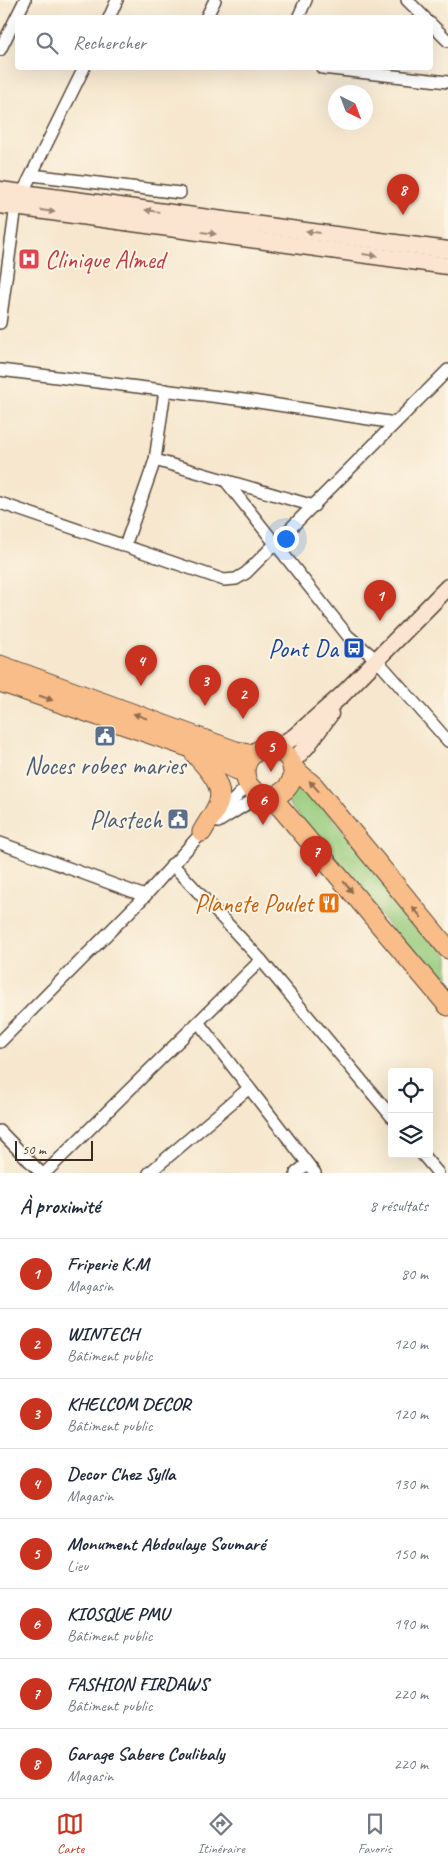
<!DOCTYPE html>
<html lang="fr">
<meta charset="utf-8">
<style>
body{margin:0;font-family:Caveat,sans-serif;background:#f6f6f7;color:#1f2937}
.controls{position:absolute;right:15px;bottom:15px;display:grid;overflow:hidden;border-radius:5px;box-shadow:0 5px 20px #0002}
.controls button{width:45px;height:45px;display:grid;place-items:center;padding:0;border:0;border-bottom:1px solid #e0e1e3;background:#fff;color:#1f2937;font:25px sans-serif}
.compass{position:absolute;left:328px;top:85px;width:45px;height:45px;border-radius:50%;background:#fff;box-shadow:0 5px 20px #0002;rotate:138deg}
.scale{position:absolute;left:15px;bottom:12px;width:78px;box-sizing:border-box;padding-left:5px;border:2px solid #3b2a1e;border-top:0;font-size:14px;line-height:18px;white-space:nowrap;color:#3b2a1e;-webkit-text-stroke:4px #fcf5e5;paint-order:stroke}
.you{position:absolute;left:285px;top:538px;width:18px;height:18px;margin:-12px;border:4px solid #fff;border-radius:50%;background:#1a73e8;box-shadow:0 0 0 8px #1a73e833}
.badge{display:grid;place-items:center;width:32px;height:32px;border-radius:50%;background:#c8321e;color:#fff;font-size:16px;font-weight:700}
.pin{position:absolute;translate:-50% -41px;filter:drop-shadow(0 1px 2px #0008)}
.pin::after{content:'';position:absolute;top:26px;width:18px;height:15px;background:inherit;clip-path:polygon(0 0,100% 0,50% 100%)}
.list{margin:0;padding:0;list-style:none}
h2{display:flex;justify-content:space-between;align-items:center;height:65px;margin:0;padding:0 20px;font-size:21px}
h2 small{font-size:16px;font-weight:400;color:#747a83}
.list li{display:grid;grid-template-columns:32px 1fr auto;gap:15px;align-items:center;box-sizing:border-box;height:70px;padding:0 20px;border-top:1px solid #e0e1e3}
.list b{display:block;font-size:19px;white-space:nowrap}
.list p{margin:0;font-size:16px;white-space:nowrap;color:#747a83}
.list em{font-size:16px;font-style:normal;color:#747a83}
.icon{flex:none;width:28px;height:28px;fill:none;stroke:currentColor;stroke-width:2;stroke-linecap:round;stroke-linejoin:round}
.map{position:relative;flex:none;width:448px;height:1173px;overflow:hidden}
.search{position:absolute;background:#fff;box-shadow:0 5px 20px #0002;left:15px;right:15px;top:15px;height:55px;display:flex;align-items:center;gap:12px;box-sizing:border-box;padding:0 18px;border-radius:5px;color:#747a83;font-size:19px}
.sheet{height:625px;background:#fff}
nav{display:flex;justify-content:space-around;align-items:center;box-sizing:border-box;height:70px;border-top:1px solid #e0e1e3;background:#fff;font-size:14px;color:#747a83}
nav a{display:grid;justify-items:center;gap:2px}
nav .on{color:#c8321e}
.map>svg:first-child{display:block}
.green{fill:#96cb7c;stroke:#687a4d}
.lines{fill:none;stroke-linecap:round;stroke-linejoin:round}
.street-casing{stroke:#574638;stroke-width:14}
.secondary-casing{stroke:#574638;stroke-width:19}
.primary-casing{stroke:#574638;stroke-width:21}
.street{stroke:#fff;stroke-width:11}
.secondary{stroke:#fce5d0;stroke-width:16}
.primary{stroke:#f8bd89;stroke-width:19}
.oneway{fill:#9c8877}
.oneway2{fill:#906c4e}
.labels{text-anchor:middle;stroke-width:4;stroke-linejoin:round;paint-order:stroke}
.health-label{font-size:25px;fill:#be3a42;stroke:#fcf5e5;text-anchor:start}
.transit-label{font-size:25px;fill:#164399;stroke:#fcf5e5;text-anchor:end}
.service-label{font-size:25px;fill:#4e5e75;stroke:#fcf5e5}
.food-label{font-size:25px;fill:#c56008;stroke:#fcf5e5;text-anchor:end}
</style>
<div class="map">
<svg width="448" height="1173" viewBox="0 0 448 1173">
<rect width="100%" height="100%" fill="#fcf5e5"/>
<filter id="ink" filterUnits="userSpaceOnUse"><feTurbulence type="fractalNoise" baseFrequency=".02" numOctaves="2"/><feDisplacementMap in="SourceGraphic" scale="10" xChannelSelector="R" yChannelSelector="G"/><feConvolveMatrix kernelMatrix="1 2 1 2 8 2 1 2 1" color-interpolation-filters="sRGB"/></filter>
<filter id="wash" filterUnits="userSpaceOnUse"><feTurbulence type="fractalNoise" baseFrequency=".0096" numOctaves="4" result="noise"/><feDisplacementMap in="SourceGraphic" scale="20" xChannelSelector="R" yChannelSelector="G"/><feGaussianBlur stdDeviation="1.12" result="paint"/><feColorMatrix in="noise" values="0 0 0 0 0 0 0 0 0 0 0 0 0 0 0 0 0 1.4 0 .05"/><feComposite in="paint" operator="in"/></filter>
<g filter="url(#wash)">
<rect width="100%" height="100%" fill="#f6e7ce"/>
<polygon class="green" points="300,779 448,956 448,998 285,799 295,789"/>
</g>
<g filter="url(#ink)">
<g class="lines">
<g class="street-casing">
<g id="street">
<polyline points="407,0 425,18"/>
<polyline points="109,18 117,0"/>
<polyline points="206,18 215,0"/>
<polyline points="298,18 306,0"/>
<polyline points="430,23 448,41"/>
<polyline points="0,50 25,0"/>
<polyline points="322,68 448,82"/>
<polyline points="32,175 180,193"/>
<polyline points="0,323 16,206 84,68"/>
<polyline points="0,370 252,401 395,423"/>
<polyline points="155,460 314,506"/>
<polyline points="225,480 348,636 377,660 448,741"/>
<polyline points="0,503 224,580 236,579 246,573 448,370"/>
<polyline points="125,546 155,460 165,390"/>
<polyline points="218,816 248,785"/>
<polyline points="218,822 261,795"/>
<polyline points="0,843 145,896"/>
<polyline points="172,864 261,960 392,1117"/>
<polyline points="198,1022 315,1173"/>
<polyline points="0,1042 145,896 205,829"/>
<polyline points="0,1131 41,1173"/>
<polyline points="422,1154 438,1173"/>
<polyline points="45,1173 261,960"/>
<polyline points="149,1173 249,1088"/>
<polyline points="296,1173 307,1164"/>
</g>
</g>
<g class="secondary-casing">
<g id="secondary">
<polyline points="0,190 448,250"/>
<polyline points="0,205 448,266"/>
<polyline points="267,748 282,744 294,737 342,695 448,587"/>
<polyline points="291,763 307,746 330,714"/>
</g>
</g>
<g class="primary-casing">
<g id="primary">
<polyline points="0,665 236,751 252,755"/>
<polyline points="0,682 191,748 245,774"/>
<circle cx="269" cy="772" r="24"/>
<path d="M194,753C204,765 224,783 219,801C216,812 207,822 202,832"/>
<polyline points="292,767 314,786 448,949"/>
<polyline points="271,796 448,1006"/>
</g>
</g>
<use href="#street" class="street"/>
<use href="#secondary" class="secondary"/>
<use href="#primary" class="primary"/>
</g>
<defs><path id="oneway-solid" d="M-6-.8H1V-3.2L6.5 0L1 3.2V.8H-6Z" transform="scale(1.25)"/></defs>
<g class="oneway">
<use href="#oneway-solid" transform="translate(48 211) rotate(8)"/>
<use href="#oneway-solid" transform="translate(152 211) rotate(-172)"/>
<use href="#oneway-solid" transform="translate(313 232) rotate(-172)"/>
<use href="#oneway-solid" transform="translate(209 233) rotate(8)"/>
<use href="#oneway-solid" transform="translate(370 255) rotate(8)"/>
</g>
<g class="oneway2">
<use href="#oneway-solid" transform="translate(46 698) rotate(19)"/>
<use href="#oneway-solid" transform="translate(140 716) rotate(-160)"/>
<use href="#oneway-solid" transform="translate(314 786) rotate(-132)"/>
<use href="#oneway-solid" transform="translate(348 887) rotate(50)"/>
<use href="#oneway-solid" transform="translate(417 912) rotate(-129)"/>
</g>
</g>
<defs>
<g id="hospital-square" transform="scale(1.125)"><rect x="-9" y="-9" width="18" height="18" rx="4" fill="#e0444e" stroke="#fcf5e5"/><path d="M-5-5h3v3.5h4V-5h3V5h-3V1.5h-4V5h-3Z" fill="#fff"/></g>
<g id="bus-square" transform="scale(1.125)"><rect x="-9" y="-9" width="18" height="18" rx="4" fill="#1a4fb4" stroke="#fcf5e5"/><path d="M-5-6H5V4H4V6H2V4H-2V6H-4V4H-5ZM-3.5-4V0h7V-4ZM-3.5 1.2v1.5H-2V1.2ZM2 1.2v1.5H3.5V1.2Z" fill="#fff"/></g>
<g id="civic-square" transform="scale(1.125)"><rect x="-9" y="-9" width="18" height="18" rx="4" fill="#5c6f8a" stroke="#fcf5e5"/><path d="M-.6-6.5H3V-4.5H.6V-3L4-1V1h2V6H-6V1h2V-1L-.6-3ZM-1.2 2.5V6h2.4V2.5Z" fill="#fff"/></g>
<g id="restaurant-square" transform="scale(1.125)"><rect x="-9" y="-9" width="18" height="18" rx="4" fill="#e8710a" stroke="#fcf5e5"/><path d="M-5-6h1v4h1v-4h1v4h1v-4h1v5L-1.5 .5V6h-2V.5L-5-1ZM5-6V6H3V1.5H1.5Q1.5-4 5-6Z" fill="#fff"/></g>
</defs>
<g fill-rule="evenodd">
<use href="#hospital-square" x="29" y="259"/>
<use href="#bus-square" x="354" y="648"/>
<use href="#civic-square" x="105" y="736"/>
<use href="#civic-square" x="178" y="819"/>
<use href="#restaurant-square" x="329" y="903"/>
</g>
<g class="labels">
<g class="health-label">
<text x="45" y="268">Clinique Almed</text>
</g>
<g class="transit-label">
<text x="338" y="657">Pont Da</text>
</g>
<g class="service-label">
<text x="105" y="774">Noces robes maries</text>
<text x="162" y="828" text-anchor="end">Plastech</text>
</g>
<g class="food-label">
<text x="313" y="912">Planete Poulet</text>
</g>
</g>
</svg>
<div class="controls">
<button><svg class="icon" aria-label="locate" viewBox="0 0 24 24"><circle cx="12" cy="12" r="6"/><path d="M12 2v4M12 18v4M2 12h4M18 12h4"/></svg></button>
<button><svg class="icon" aria-label="layers" viewBox="0 0 24 24"><path d="M12 4l9 5-9 5-9-5zM3 14l9 5 9-5"/></svg></button>
</div>
<svg class="compass" viewBox="-18 -18 36 36"><path d="M0-13l5 13h-10z" fill="#e53935"/><path d="M0 13l5-13h-10z" fill="#747a83"/></svg>
<div class="scale">50 m</div>
<div class="you"></div>
<div class="pin badge" style="left:380px;top:621px">1</div>
<div class="pin badge" style="left:243px;top:719px">2</div>
<div class="pin badge" style="left:205px;top:706px">3</div>
<div class="pin badge" style="left:141px;top:686px">4</div>
<div class="pin badge" style="left:271px;top:772px">5</div>
<div class="pin badge" style="left:263px;top:825px">6</div>
<div class="pin badge" style="left:316px;top:877px">7</div>
<div class="pin badge" style="left:403px;top:215px">8</div>
<div class="search"><svg class="icon" aria-label="search" viewBox="0 0 24 24"><circle cx="10" cy="10" r="6"/><path d="M15 15l6 6"/></svg>Rechercher</div>
</div>
<section class="sheet">
<h2>À proximité<small>8 résultats</small></h2>
<ul class="list">
<li><span class="badge">1</span><div><b>Friperie K.M</b><p>Magasin</p></div><em>80 m</em></li>
<li><span class="badge">2</span><div><b>WINTECH</b><p>Bâtiment public</p></div><em>120 m</em></li>
<li><span class="badge">3</span><div><b>KHELCOM DECOR</b><p>Bâtiment public</p></div><em>120 m</em></li>
<li><span class="badge">4</span><div><b>Decor Chez Sylla</b><p>Magasin</p></div><em>130 m</em></li>
<li><span class="badge">5</span><div><b>Monument Abdoulaye Soumaré</b><p>Lieu</p></div><em>150 m</em></li>
<li><span class="badge">6</span><div><b>KIOSQUE PMU</b><p>Bâtiment public</p></div><em>190 m</em></li>
<li><span class="badge">7</span><div><b>FASHION FIRDAWS</b><p>Bâtiment public</p></div><em>220 m</em></li>
<li><span class="badge">8</span><div><b>Garage Sabere Coulibaly</b><p>Magasin</p></div><em>220 m</em></li>
</ul>
</section>
<nav>
<a class="on"><svg class="icon" aria-label="map" viewBox="0 0 24 24"><path d="M3 6l6-2 6 2 6-2v14l-6 2-6-2-6 2zM9 4v14M15 6v14"/></svg>Carte</a>
<a><svg class="icon" aria-label="directions" viewBox="0 0 24 24"><path d="M12 3l9 9-9 9-9-9zM9 14v-3h6M13 9l2 2-2 2"/></svg>Itinéraire</a>
<a><svg class="icon" aria-label="saved" viewBox="0 0 24 24"><path d="M7 4h10v16l-5-4-5 4z"/></svg>Favoris</a>
</nav>
